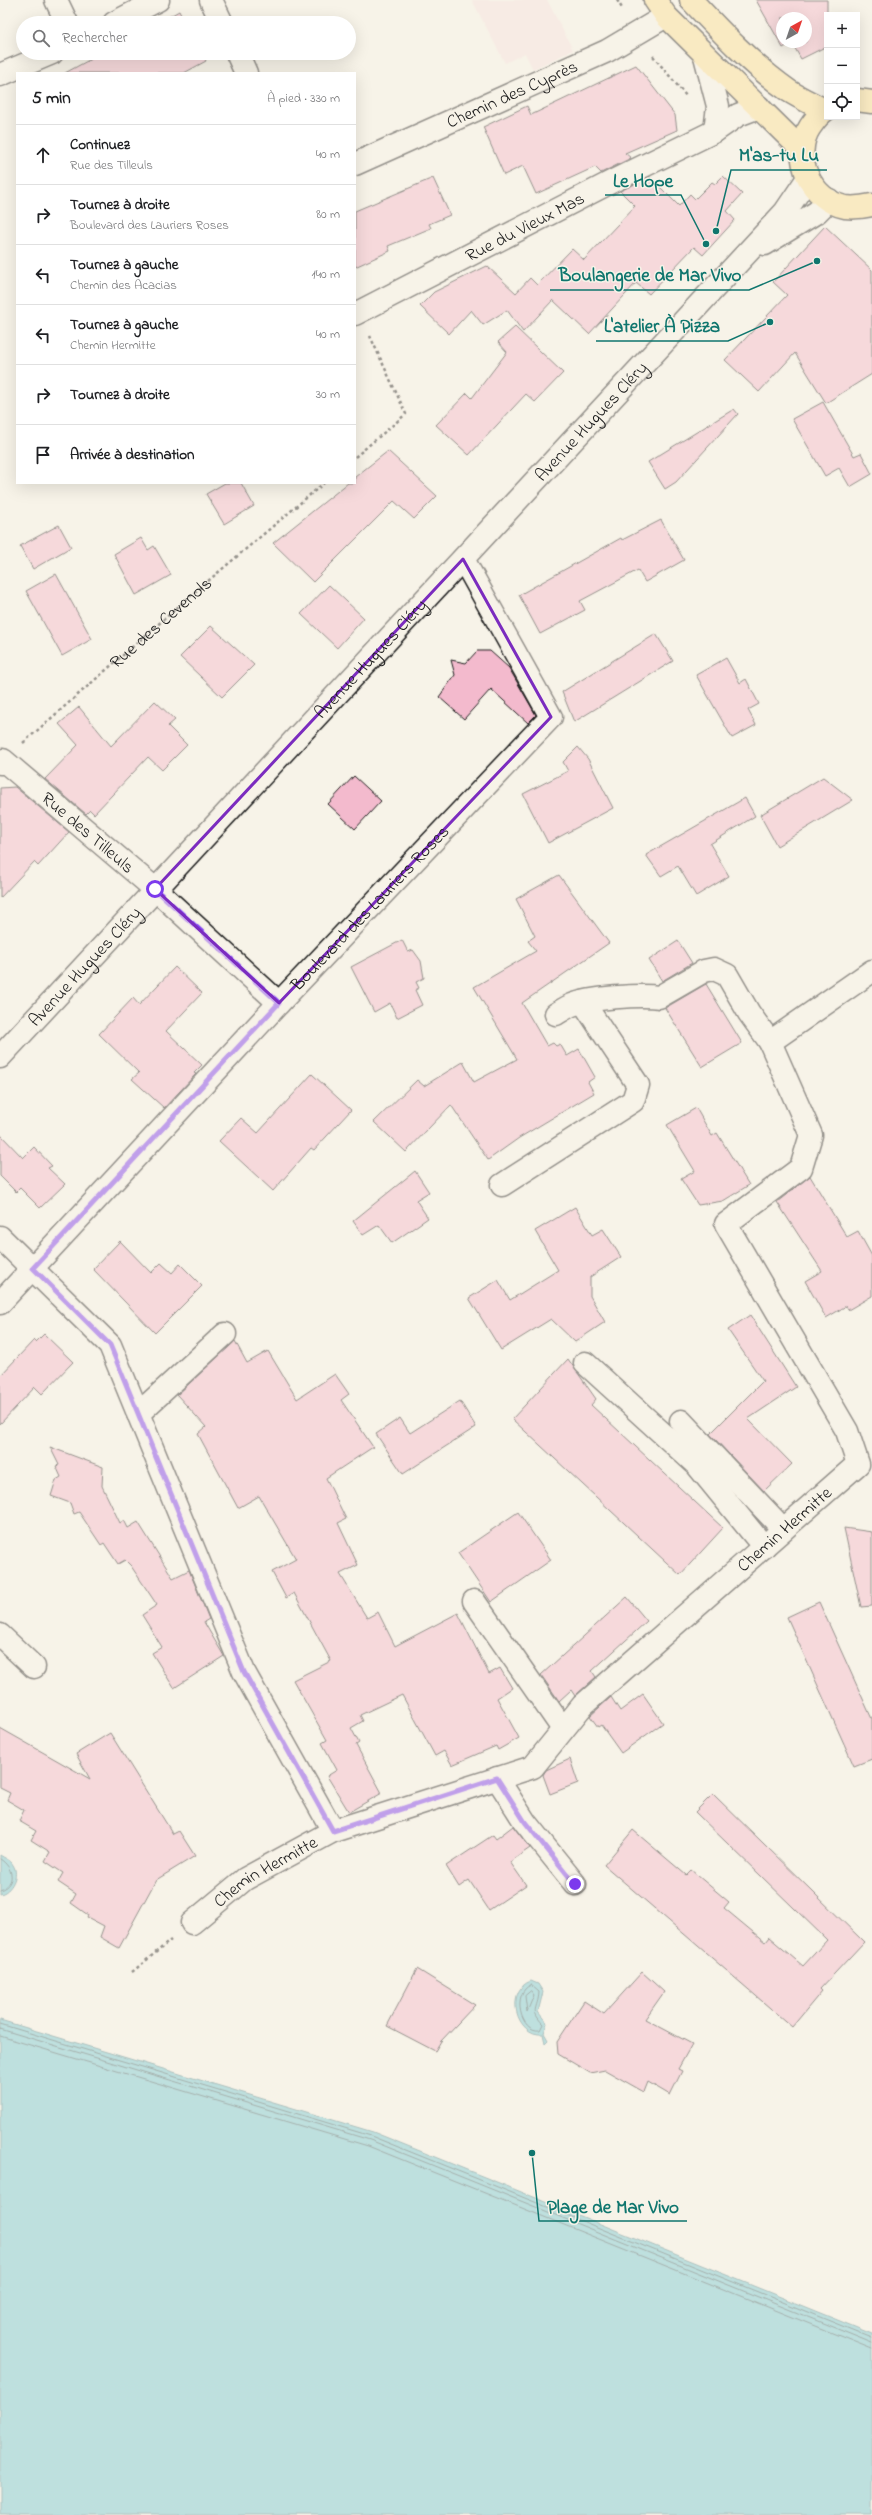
<!DOCTYPE html>
<html lang="fr">
<meta charset="utf-8">
<style>
body{margin:0;font-family:"Indie Flower",sans-serif;background:#f6f6f6;color:#202124}
.controls{position:absolute;right:12px;top:12px;display:grid;overflow:hidden;border-radius:0px;box-shadow:0 4px 16px #0002}
.controls button{width:36px;height:36px;display:grid;place-items:center;padding:0;border:0;border-bottom:1px solid #e0e0e0;background:#fff;color:#202124;font:20px sans-serif}
.compass{position:absolute;left:776px;top:12px;width:36px;height:36px;border-radius:50%;background:#fff;box-shadow:0 4px 16px #0002;rotate:40deg}
.stop{position:absolute;width:12px;height:12px;margin:-9px;border:3px solid #7c3aed;border-radius:50%;background:#fff}
.stop.end{background:#7c3aed;border-color:#fff;box-shadow:0 1px 4px #0008}
.list{margin:0;padding:0;list-style:none}
h2{display:flex;justify-content:space-between;align-items:center;height:52px;margin:0;padding:0 16px;font-size:17px}
h2 small{font-size:13px;font-weight:400;color:#757577}
.list li{display:grid;grid-template-columns:26px 1fr auto;gap:12px;align-items:center;box-sizing:border-box;height:60px;padding:0 16px;border-top:1px solid #e0e0e0}
.list b{display:block;font-size:15px;white-space:nowrap}
.list p{margin:0;font-size:13px;white-space:nowrap;color:#757577}
.list em{font-size:13px;font-style:normal;color:#757577}
.icon{flex:none;width:22px;height:22px;fill:none;stroke:currentColor;stroke-width:2;stroke-linecap:round;stroke-linejoin:round}
.map{position:relative;flex:none;width:872px;height:2515px;overflow:hidden}
.search{position:absolute;background:#fff;box-shadow:0 4px 16px #0002;left:16px;top:16px;width:340px;height:44px;display:flex;align-items:center;gap:10px;box-sizing:border-box;padding:0 14px;border-radius:22px;color:#757577;font-size:15px}
.panel{position:absolute;background:#fff;box-shadow:0 4px 16px #0002;left:16px;top:72px;width:340px;height:412px;border-radius:0px}
.map>svg:first-child{display:block}
.built{fill:#f6e2e0}
.water{fill:#79c9d3;stroke:#54848a}
.lines{fill:none;stroke-linecap:round;stroke-linejoin:round}
.shore{stroke:#416165;stroke-width:1}
.building{fill:#f3bacd;stroke:#1c1c1c;fill-rule:evenodd}
.minor-casing{stroke:#1c1c1c;stroke-width:25}
.major-casing{stroke:#1c1c1c;stroke-width:25}
.path{stroke:#1c1c1c;stroke-width:2.5;stroke-dasharray:3 3;stroke-linecap:butt}
.minor{stroke:#f7f3e8;stroke-width:22}
.major{stroke:#fbdf96;stroke-width:22}
.route{stroke:#7c3aed;stroke-width:5}
.marked{fill:none;stroke:#7b2cbf;stroke-width:3;stroke-linejoin:round}
.labels{text-anchor:middle;stroke-width:3;stroke-linejoin:round;paint-order:stroke}
.street-label{font-size:18px;fill:#1c1c1c;stroke:#f7f3e8}
.leader{fill:none;stroke:#0f766e;stroke-width:1.5}
.callout-dot{fill:#0f766e;stroke:#f7f3e8;stroke-width:1.5}
.callout-label{font-size:19px;text-anchor:middle;font-weight:bold;fill:#0f766e;stroke:#f7f3e8;stroke-width:3;stroke-linejoin:round;paint-order:stroke}
</style>
<div class="map">
<svg width="872" height="2515" viewBox="0 0 872 2515">
<rect width="100%" height="100%" fill="#f7f3e8"/>
<filter id="ink" filterUnits="userSpaceOnUse"><feTurbulence type="fractalNoise" baseFrequency=".025" numOctaves="2"/><feDisplacementMap in="SourceGraphic" scale="8" xChannelSelector="R" yChannelSelector="G"/><feConvolveMatrix kernelMatrix="1 2 1 2 8 2 1 2 1" color-interpolation-filters="sRGB"/></filter>
<g filter="url(#ink)">
<polygon class="built" points="472,0 547,0 573,50 533,69 525,53 505,63"/>
<g class="water">
<path d="M0,1855C4,1858 11,1860 13,1865C20,1875 11,1892 0,1894Z"/>
<path d="M531,1981L538,1984L543,1992L538,2012L547,2023L544,2033L548,2040L545,2043L543,2034C516,2037 504,1990 531,1981Z"/>
<polygon points="0,2020 373,2132 872,2334 872,2515 0,2515"/>
</g>
<g class="lines">
<g class="shore">
<path d="M0,1859C13,1867 17,1884 0,1890"/>
<path d="M531,1985L539,1992C538,2010 529,2009 543,2024L540,2030C520,2033 511,1992 531,1985Z"/>
<polygon points="531,1991 534,1995 527,2012 525,1996"/>
<polyline points="0,2024 371,2136 872,2338"/>
<polyline points="0,2029 370,2140 872,2343"/>
<polyline points="0,2036 368,2146 872,2349"/>
</g>
</g>
<g class="building">
<path d="M756,0H827V46L801,59L792,43L783,48ZM782,18H806V42H782Z"/>
<polygon points="179,11 185,23 158,23"/>
<polygon points="102,53 202,53 206,61 184,73 65,73"/>
<polygon points="636,65 675,115 677,130 625,153 631,158 601,173 595,167 536,194 523,166 504,175 483,127 527,106 531,115"/>
<polygon points="723,176 742,194 727,211 735,220 703,255 694,247 649,294 636,283 589,334 553,300 523,332 507,310 483,325 471,310 449,334 420,306 434,292 487,266 516,293 530,278 537,285 572,249 584,260 635,206 620,191 650,177 679,206 690,194 695,199 712,182 715,184"/>
<polygon points="433,178 450,215 429,224 431,228 388,246 390,251 355,267 355,211"/>
<polygon points="825,226 872,270 872,374 826,403 795,353 759,392 725,360 787,295 773,282"/>
<polygon points="515,327 563,373 535,402 526,394 469,455 436,425 467,393 472,398 507,352 498,342"/>
<polygon points="823,402 854,456 861,453 872,474 850,487 839,468 825,476 792,419"/>
<polygon points="734,409 738,414 676,482 665,489 648,462"/>
<polygon points="388,451 437,496 414,519 394,501 313,582 273,543 348,483 355,483 355,477"/>
<polygon points="225,483 241,483 254,506 224,524 206,494"/>
<polygon points="661,520 684,560 645,582 638,570 580,601 585,610 540,634 519,595 621,538 622,540"/>
<polygon points="59,525 71,547 33,569 20,546"/>
<polygon points="141,538 148,550 154,546 171,575 136,595 114,554"/>
<polygon points="56,574 92,639 62,656 26,591"/>
<polygon points="329,585 364,618 337,648 301,614"/>
<polygon points="211,626 254,665 222,697 180,657"/>
<polygon points="656,634 673,661 574,722 562,692"/>
<polygon points="477,651 490,651 509,668 536,715 528,723 491,689 464,719 439,697 455,675 451,660 466,663"/>
<polygon points="726,658 740,683 746,679 759,704 748,710 756,725 732,738 696,675"/>
<polygon points="155,701 175,720 168,726 187,745 162,770 148,757 94,814 90,810 86,814 45,779 78,745 59,724 79,707 111,746"/>
<polygon points="578,747 588,759 613,808 548,843 523,794 568,771 563,762"/>
<polygon points="354,776 381,801 355,829 328,804"/>
<polygon points="823,777 853,800 777,846 760,815"/>
<polygon points="15,787 69,832 38,866 34,862 0,898 0,788"/>
<polygon points="745,798 755,816 710,844 729,876 696,896 678,866 661,876 646,855"/>
<polygon points="559,875 609,943 522,1003 547,1046 553,1043 556,1046 560,1044 567,1056 579,1049 595,1077 588,1082 594,1093 519,1138 488,1160 451,1105 406,1152 374,1122 417,1080 424,1086 463,1062 474,1082 517,1059 474,987 536,951 528,941 535,936 516,899"/>
<polygon points="402,940 408,952 413,950 421,961 424,978 416,982 419,988 415,990 422,1005 397,1018 390,1003 374,1012 351,967"/>
<polygon points="678,941 692,963 662,981 649,960"/>
<polygon points="175,967 202,993 166,1031 202,1065 194,1073 196,1074 164,1108 132,1079 139,1073 99,1034 133,998 139,1005"/>
<polygon points="706,984 742,1043 702,1067 665,1008"/>
<polygon points="312,1074 351,1110 314,1150 311,1148 273,1191 219,1141 241,1118 258,1133"/>
<polygon points="696,1108 712,1136 717,1133 749,1185 723,1201 698,1205 681,1179 695,1171 667,1125"/>
<polygon points="0,1134 23,1158 34,1147 52,1166 48,1168 65,1184 40,1208 20,1188 16,1192 0,1176"/>
<polygon points="415,1171 429,1192 416,1200 428,1218 392,1243 379,1225 363,1235 353,1221"/>
<polygon points="810,1176 847,1237 858,1231 872,1256 872,1296 848,1310 846,1306 826,1318 805,1281 822,1271 777,1202"/>
<polygon points="575,1207 592,1235 603,1229 621,1257 590,1277 590,1296 605,1322 575,1342 551,1319 501,1350 469,1298 498,1280 510,1300 558,1270 535,1231"/>
<polygon points="120,1241 151,1273 161,1263 172,1273 180,1264 202,1286 155,1333 93,1269"/>
<polygon points="750,1315 796,1387 748,1419 792,1464 764,1491 710,1434 763,1381 728,1330"/>
<polygon points="44,1334 73,1362 42,1394 35,1387 0,1424 0,1376 34,1340 36,1342"/>
<polygon points="235,1341 247,1363 268,1351 297,1399 335,1374 349,1394 341,1400 373,1447 326,1478 346,1519 338,1523 358,1565 340,1574 367,1618 378,1612 395,1646 458,1613 489,1674 500,1668 512,1688 497,1698 519,1738 498,1750 496,1746 452,1765 444,1751 435,1756 402,1695 360,1715 363,1721 351,1728 359,1743 356,1745 382,1793 349,1812 327,1776 337,1770 322,1743 327,1740 293,1680 331,1661 294,1593 286,1598 272,1572 296,1559 259,1496 238,1508 198,1434 206,1427 177,1395"/>
<polygon points="568,1359 596,1399 591,1405 723,1528 680,1575 512,1419"/>
<polygon points="460,1401 476,1427 403,1474 376,1434 400,1418 410,1433"/>
<polygon points="50,1447 103,1467 102,1486 120,1523 124,1520 128,1528 138,1522 173,1578 189,1570 209,1619 204,1622 224,1656 174,1688 152,1653 162,1647 142,1615 157,1605 131,1566 125,1560 118,1564 104,1543 101,1545 79,1512 74,1514 70,1503 51,1496 56,1480 61,1477 56,1466 59,1465"/>
<polygon points="518,1512 551,1560 491,1602 458,1553"/>
<polygon points="844,1528 872,1532 872,1606 861,1607"/>
<polygon points="627,1597 647,1621 592,1671 596,1677 575,1696 571,1690 559,1701 541,1675"/>
<polygon points="819,1602 872,1719 872,1759 854,1766 787,1617"/>
<polygon points="643,1694 663,1723 621,1753 601,1725 598,1727 590,1716 611,1697 620,1711"/>
<polygon points="0,1728 90,1779 76,1754 110,1733 173,1834 179,1831 195,1856 156,1880 119,1948 100,1937 104,1926 87,1917 88,1915 71,1903 76,1894 58,1882 63,1873 45,1861 50,1852 31,1840 36,1831 19,1821 24,1810 7,1800 10,1793 0,1788"/>
<polygon points="570,1759 578,1783 550,1794 543,1775 546,1770"/>
<polygon points="713,1794 864,1942 820,1989 822,1991 792,2027 604,1865 633,1830 686,1875 691,1870 729,1902 724,1908 765,1942 769,1937 803,1966 827,1940 695,1812"/>
<polygon points="513,1826 530,1848 510,1862 526,1885 489,1910 469,1880 459,1887 446,1866 493,1835 496,1839"/>
<polygon points="417,1969 475,2005 441,2041 435,2051 387,2026"/>
<polygon points="642,1972 664,1992 645,2019 692,2044 678,2069 682,2071 670,2095 648,2082 644,2092 605,2070 590,2073 558,2054 557,2042 584,2001 604,2014"/>
</g>
<g class="lines">
<g class="minor-casing">
<g id="minor">
<polyline points="56,0 67,23"/>
<polyline points="211,0 222,23"/>
<polyline points="114,23 158,0"/>
<polyline points="237,53 246,73"/>
<polyline points="705,56 718,106 715,131"/>
<polyline points="0,75 52,53"/>
<path id="s2" d="M355,164L607,51L666,16"/>
<polyline points="765,244 817,212 829,200"/>
<path id="s3" d="M355,314L615,180L715,131L738,115L759,107"/>
<path id="s4" d="M0,763L3,760L155,889L279,1003"/>
<polyline points="770,1042 872,971"/>
<path id="s5" d="M0,1057L785,212L808,178"/>
<polyline points="502,1185 633,1101 638,1085 583,1002"/>
<polyline points="0,1237 110,1345 244,1672 333,1831"/>
<path id="s6" d="M0,1303L279,1003L551,717L463,559"/>
<polyline points="585,1363 697,1465 764,1547"/>
<polyline points="138,1414 225,1334"/>
<polyline points="681,1421 783,1529"/>
<polyline points="474,1601 563,1729"/>
<polyline points="0,1635 34,1667"/>
<polyline points="497,1778 525,1822 575,1884"/>
<path id="s7" d="M192,1923L245,1879L333,1831L533,1767L583,1705L858,1464L847,1431L726,1224L801,1168L811,1135L770,1042L749,1013L727,975L714,969L704,971L659,997C641,994 589,998 572,1005C567,1007 561,1011 556,1014"/>
</g>
</g>
<g class="major-casing">
<g id="major">
<polyline points="655,0 666,16 802,150"/>
<path d="M691,0C721,32 753,66 789,91C800,98 813,104 824,110"/>
<polyline points="857,100 872,102"/>
<path d="M827,109C820,113 815,120 810,127C791,156 810,200 845,207C854,208 863,207 872,205"/>
</g>
</g>
<g class="path">
<polyline points="617,0 623,10"/>
<polyline points="653,56 687,97"/>
<polyline points="355,457 406,414 370,336"/>
<path id="s1" d="M23,743L195,592L324,483"/>
<polyline points="132,1972 171,1940"/>
</g>
<use href="#minor" class="minor"/>
<use href="#major" class="major"/>
</g>
</g>
<g class="lines" filter="url(#ink)">
<polyline class="route" points="155,889 279,1003 33,1268 110,1345 244,1672 333,1831 497,1778 525,1822 575,1884"/>
</g>
<path d="M0 0H872V2515H0ZM463,559L551,717L279,1003L155,889Z" fill="#f7f3e8" fill-opacity=".55" fill-rule="evenodd"/>
<path class="marked" d="M463,559L551,717L279,1003L155,889Z"/>
<g class="labels">
<g class="street-label">
<text dy="6" stroke="none"><textPath href="#s2" startOffset="172">Chemin des Cyprès</textPath></text>
<text dy="6" stroke="none"><textPath href="#s3" startOffset="191">Rue du Vieux Mas</textPath></text>
<text dy="6" stroke="none"><textPath href="#s5" startOffset="868">Avenue Hugues Cléry</textPath></text>
<text dy="6" stroke="none"><textPath href="#s1" startOffset="183">Rue des Cevenols</textPath></text>
<text dy="6" stroke="none"><textPath href="#s5" startOffset="544">Avenue Hugues Cléry</textPath></text>
<text dy="6" stroke="none"><textPath href="#s4" startOffset="116">Rue des Tilleuls</textPath></text>
<text dy="6" stroke="none"><textPath href="#s6" startOffset="541">Boulevard des Lauriers Roses</textPath></text>
<text dy="6" stroke="none"><textPath href="#s5" startOffset="124">Avenue Hugues Cléry</textPath></text>
<text dy="6" stroke="none"><textPath href="#s7" startOffset="726">Chemin Hermitte</textPath></text>
<text dy="6" stroke="none"><textPath href="#s7" startOffset="90">Chemin Hermitte</textPath></text>
</g>
</g>
<path class="leader" d="M716 231L731 170H827M706 244L681 195H605M817 261L749 290H550M770 322L728 341H596M532 2153L539 2221H687"/>
<g class="callout-dot">
<circle cx="716" cy="231" r="4"/>
<circle cx="706" cy="244" r="4"/>
<circle cx="817" cy="261" r="4"/>
<circle cx="770" cy="322" r="4"/>
<circle cx="532" cy="2153" r="4"/>
</g>
<g class="callout-label">
<text x="779" y="161">M'as-tu Lu</text>
<text x="643" y="187">Le Hope</text>
<text x="650" y="281">Boulangerie de Mar Vivo</text>
<text x="662" y="332">L'atelier À Pizza</text>
<text x="613" y="2213">Plage de Mar Vivo</text>
</g>
</svg>
<div class="controls">
<button>+</button>
<button>−</button>
<button><svg class="icon" aria-label="locate" viewBox="0 0 24 24"><circle cx="12" cy="12" r="6"/><path d="M12 2v4M12 18v4M2 12h4M18 12h4"/></svg></button>
</div>
<svg class="compass" viewBox="-18 -18 36 36"><path d="M0-13l5 13h-10z" fill="#e53935"/><path d="M0 13l5-13h-10z" fill="#757577"/></svg>
<div class="stop" style="left:155px;top:889px"></div>
<div class="stop end" style="left:575px;top:1884px"></div>
<div class="search"><svg class="icon" aria-label="search" viewBox="0 0 24 24"><circle cx="10" cy="10" r="6"/><path d="M15 15l6 6"/></svg>Rechercher</div>
<section class="panel">
<h2>5 min<small>À pied · 330 m</small></h2>
<ul class="list">
<li><svg class="icon" aria-label="ahead" viewBox="0 0 24 24"><path d="M12 20V5M6 11l6-6 6 6"/></svg><div><b>Continuez</b><p>Rue des Tilleuls</p></div><em>40 m</em></li>
<li><svg class="icon" aria-label="right" viewBox="0 0 24 24"><path d="M7 20v-9h11M14 6l5 5-5 5"/></svg><div><b>Tournez à droite</b><p>Boulevard des Lauriers Roses</p></div><em>80 m</em></li>
<li><svg class="icon" aria-label="left" viewBox="0 0 24 24"><path d="M17 20v-9H6M10 6l-5 5 5 5"/></svg><div><b>Tournez à gauche</b><p>Chemin des Acacias</p></div><em>140 m</em></li>
<li><svg class="icon" aria-label="left" viewBox="0 0 24 24"><path d="M17 20v-9H6M10 6l-5 5 5 5"/></svg><div><b>Tournez à gauche</b><p>Chemin Hermitte</p></div><em>40 m</em></li>
<li><svg class="icon" aria-label="right" viewBox="0 0 24 24"><path d="M7 20v-9h11M14 6l5 5-5 5"/></svg><div><b>Tournez à droite</b></div><em>30 m</em></li>
<li><svg class="icon" aria-label="arrive" viewBox="0 0 24 24"><path d="M6 21V4h12l-3 4 3 4H6"/></svg><div><b>Arrivée à destination</b></div></li>
</ul>
</section>
</div>
